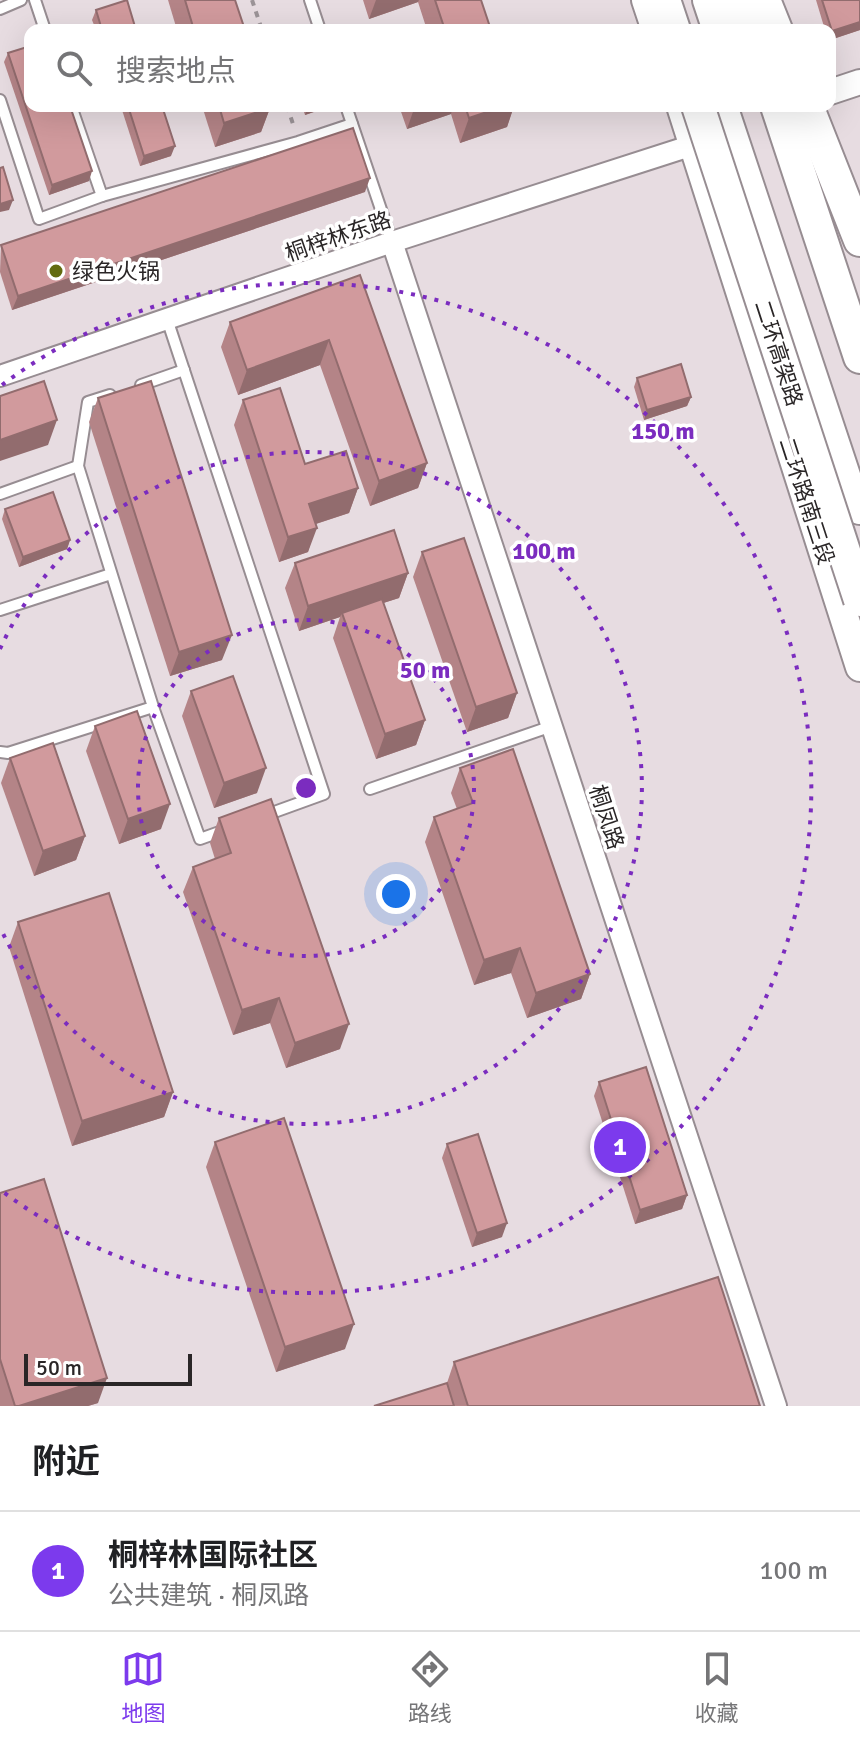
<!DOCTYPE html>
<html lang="zh">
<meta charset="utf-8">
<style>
body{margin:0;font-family:Signika,"Noto Sans SC",sans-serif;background:#f6f6f6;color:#202124}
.scale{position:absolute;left:24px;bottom:20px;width:168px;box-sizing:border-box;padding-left:8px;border:4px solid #2a2627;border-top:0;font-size:22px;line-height:28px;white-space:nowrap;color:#2a2627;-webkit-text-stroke:6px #fff;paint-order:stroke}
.you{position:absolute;left:396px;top:894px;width:28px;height:28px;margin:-20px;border:6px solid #fff;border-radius:50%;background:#1a73e8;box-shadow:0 0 0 12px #1a73e833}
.badge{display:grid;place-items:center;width:52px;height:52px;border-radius:50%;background:#7c3aed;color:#fff;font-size:26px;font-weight:700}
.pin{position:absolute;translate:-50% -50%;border:4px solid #fff;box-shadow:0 2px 8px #0006}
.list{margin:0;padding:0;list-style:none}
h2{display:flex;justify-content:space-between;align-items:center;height:104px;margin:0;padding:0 32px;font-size:34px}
h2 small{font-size:26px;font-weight:400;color:#757577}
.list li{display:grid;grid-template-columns:52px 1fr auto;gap:24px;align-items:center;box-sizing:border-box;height:120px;padding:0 32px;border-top:2px solid #e0e0e0}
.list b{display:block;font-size:30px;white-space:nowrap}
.list p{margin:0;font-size:26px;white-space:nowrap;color:#757577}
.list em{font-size:26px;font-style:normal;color:#757577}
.icon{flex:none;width:44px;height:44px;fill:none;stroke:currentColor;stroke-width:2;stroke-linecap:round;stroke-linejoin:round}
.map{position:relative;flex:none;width:860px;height:1406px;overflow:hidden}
.search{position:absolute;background:#fff;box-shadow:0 8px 32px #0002;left:24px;right:24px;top:24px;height:88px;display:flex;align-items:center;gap:20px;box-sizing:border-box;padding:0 28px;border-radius:16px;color:#757577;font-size:30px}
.sheet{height:224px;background:#fff}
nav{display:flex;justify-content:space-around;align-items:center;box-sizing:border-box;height:112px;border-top:2px solid #e0e0e0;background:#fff;font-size:22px;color:#757577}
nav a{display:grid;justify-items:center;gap:4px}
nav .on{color:#7c3aed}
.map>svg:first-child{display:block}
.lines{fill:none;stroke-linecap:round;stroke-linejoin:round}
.service-casing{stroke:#978d92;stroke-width:14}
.minor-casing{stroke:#978d92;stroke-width:24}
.tertiary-casing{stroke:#978d92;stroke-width:28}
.secondary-casing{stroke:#978d92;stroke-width:32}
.trunk-casing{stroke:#978d92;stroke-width:36}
.path{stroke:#9b9397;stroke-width:4;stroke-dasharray:6 6;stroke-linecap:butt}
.service{stroke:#fff;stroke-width:10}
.minor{stroke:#fff;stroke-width:20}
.tertiary{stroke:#fff;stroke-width:24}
.secondary{stroke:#fff;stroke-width:28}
.trunk{stroke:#fff;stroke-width:32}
.trunk-bridge-casing{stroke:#978d92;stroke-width:36;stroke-linecap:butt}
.trunk-bridge{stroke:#fff;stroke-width:32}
.wall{fill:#b48487}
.shaded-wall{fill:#926c6e}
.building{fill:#d19a9d;stroke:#926c6e;stroke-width:2}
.ring{fill:none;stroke:#7b2cbf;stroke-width:4;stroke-dasharray:4 8}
.poi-dot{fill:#636b10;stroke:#fff;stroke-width:3}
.labels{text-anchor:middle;stroke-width:7;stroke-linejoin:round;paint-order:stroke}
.street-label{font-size:22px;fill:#2a2627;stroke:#fff}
.poi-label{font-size:22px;fill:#2a2627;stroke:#fff;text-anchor:start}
.centre{fill:#7b2cbf;stroke:#fff;stroke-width:4}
.ring-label{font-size:24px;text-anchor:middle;font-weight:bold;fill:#7b2cbf;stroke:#fff;stroke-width:7;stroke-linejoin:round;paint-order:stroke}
</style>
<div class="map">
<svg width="860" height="1406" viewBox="0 0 860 1406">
<rect width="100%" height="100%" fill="#e7dce1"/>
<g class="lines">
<g class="service-casing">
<g id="service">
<polyline points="35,0 45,30"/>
<polyline points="310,0 320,30"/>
<polyline points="0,9 21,0"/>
<polyline points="0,100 39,219 102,196 71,106"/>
<polyline points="346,106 392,242"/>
<polyline points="102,196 298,142 352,124"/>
<polyline points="167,319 324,794 266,815"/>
<polyline points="141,385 184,370"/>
<polyline points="0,494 78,466"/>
<polyline points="0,610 111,574"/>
<polyline points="153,707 200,839 225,830"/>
<polyline points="0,752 8,753 153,707 78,466 88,402 110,395"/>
<polyline points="370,789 552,726"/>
</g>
</g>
<g class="minor-casing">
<g id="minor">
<polyline points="392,242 776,1406"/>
<polyline points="0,376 392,242 693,145"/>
</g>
</g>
<g class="tertiary-casing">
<polyline id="tertiary" points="830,92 860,82"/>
</g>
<g class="secondary-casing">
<g id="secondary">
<polyline points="646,0 656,30"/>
<polyline points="681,106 860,667"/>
</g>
</g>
<g class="trunk-casing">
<g id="trunk">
<polyline points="664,0 674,30"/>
<polyline points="709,0 719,30"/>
<polyline points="741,0 751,30"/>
<polyline points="764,0 776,30"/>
<polyline points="721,106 849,491 860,508"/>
<polyline points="777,106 860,357"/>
<polyline points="807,106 860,240"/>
</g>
</g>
<g class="path">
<polyline points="252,0 262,30"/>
<polyline points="287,106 294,127"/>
</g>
<use href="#service" class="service"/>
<use href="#minor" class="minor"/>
<use href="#tertiary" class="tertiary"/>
<use href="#secondary" class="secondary"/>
<use href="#trunk" class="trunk"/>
<g class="trunk-bridge-casing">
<polyline id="trunk-bridge" points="698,106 860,600"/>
</g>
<use href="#trunk-bridge" class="trunk-bridge"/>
</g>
<g class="wall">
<polygon points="168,0 235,0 245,30 177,30"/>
<polygon points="363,0 481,0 491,30 427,30 418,2 369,19"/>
<polygon points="816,0 860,0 860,30 830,40 830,30 825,30"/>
<polygon points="96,10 136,30 96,30 92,20"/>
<polygon points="8,53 89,181 49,195 4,62"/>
<polygon points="124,106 162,106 171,156 140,166 122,110"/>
<polygon points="202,106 270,106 270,108 261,132 215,147"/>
<polygon points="302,106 331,106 305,115"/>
<polygon points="399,106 514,106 507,127 460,143 451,114 407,129"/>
<polygon points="365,192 12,310 0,272 1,245"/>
<polygon points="360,275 427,463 418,488 370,506 320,365 238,395 221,347 230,322"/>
<polygon points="637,378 691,397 687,406 644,420 634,387"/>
<polygon points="98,398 222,660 170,676 89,422"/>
<polygon points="243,400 305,464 358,488 349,513 316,524 308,552 279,562 234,425"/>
<polygon points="5,509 70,540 67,549 19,567 2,519"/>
<polygon points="422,552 517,693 508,718 467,732 413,577"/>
<polygon points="295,563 408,573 399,598 383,603 425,720 416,745 376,759 333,638 340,617 299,631 285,588"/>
<polygon points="191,691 257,793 214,808 182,716"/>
<polygon points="95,726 161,829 119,844 86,751"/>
<polygon points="10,758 85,836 76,860 34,876 1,783"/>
<polygon points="460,768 590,974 581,999 527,1018 511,973 474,985 425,842 434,817 457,809 451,793"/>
<polygon points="219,818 340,1049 286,1068 270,1023 233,1035 183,892 193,867 215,859 210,843"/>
<polygon points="18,922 173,1092 164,1117 72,1146 9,947"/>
<polygon points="599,1082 687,1195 682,1209 635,1224 594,1096"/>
<polygon points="215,1142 345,1349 276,1372 206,1167"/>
<polygon points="447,1144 502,1237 472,1247 442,1158"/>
<polygon points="0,1193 98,1403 88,1406 0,1406"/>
<polygon points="454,1362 760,1406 374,1406 447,1383"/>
</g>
<g class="shaded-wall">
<polygon points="376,0 419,0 418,2 369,19"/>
<polygon points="860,22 860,30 830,40 832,31"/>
<polygon points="308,106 331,106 305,115"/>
<polygon points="415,106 453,106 451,114 407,129"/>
<polygon points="505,106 514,106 507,127 460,143 469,118"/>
<polygon points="270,108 261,132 215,147 224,123"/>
<polygon points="175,146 171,156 140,166 144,156"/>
<polygon points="92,171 89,181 49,195 52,185"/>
<polygon points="370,178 365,192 12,310 18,296"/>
<polygon points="13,200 9,210 0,212 0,204"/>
<polygon points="329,340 320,365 238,395 247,370"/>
<polygon points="691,397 687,406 644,420 647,410"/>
<polygon points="57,420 48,445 0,461 0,440"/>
<polygon points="427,463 418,488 370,506 379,481"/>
<polygon points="358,488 349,513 300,529 309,504"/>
<polygon points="317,528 308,552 279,562 288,537"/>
<polygon points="70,540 67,549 19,567 23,557"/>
<polygon points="408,573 399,598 343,616 342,613 340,617 299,631 308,606"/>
<polygon points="232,635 222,660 170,676 179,652"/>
<polygon points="517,693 508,718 467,732 476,707"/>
<polygon points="425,720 416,745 376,759 385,734"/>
<polygon points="266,768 257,793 214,808 224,783"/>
<polygon points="170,804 161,829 119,844 128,819"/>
<polygon points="85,836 76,860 34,876 43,851"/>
<polygon points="520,948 511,973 474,985 484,960"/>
<polygon points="590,974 581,999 527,1018 536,993"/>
<polygon points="279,998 270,1023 233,1035 242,1010"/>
<polygon points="349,1024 340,1049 286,1068 295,1043"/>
<polygon points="173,1092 164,1117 72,1146 82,1121"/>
<polygon points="687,1195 682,1209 635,1224 640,1210"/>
<polygon points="507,1223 502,1237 472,1247 477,1233"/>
<polygon points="354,1324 345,1349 276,1372 285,1347"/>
<polygon points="107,1378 98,1403 88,1406 19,1406"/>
</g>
<g class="building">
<polygon points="127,0 136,30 102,30 96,10"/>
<polygon points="185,0 235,0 245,30 194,30"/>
<polygon points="435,0 481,0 491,30 445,30"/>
<polygon points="822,0 860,0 860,22 832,31"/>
<polygon points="30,46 30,106 70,106 92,171 52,185 8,53"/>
<polygon points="128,106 162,106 175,146 144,156"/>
<polygon points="219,106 270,106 270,108 224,123"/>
<polygon points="465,106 505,106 469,118"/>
<polygon points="353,128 370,178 18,296 1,245"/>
<polygon points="3,167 13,200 0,204 0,168"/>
<polygon points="360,275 427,463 379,481 329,340 247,370 230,322"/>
<polygon points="681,364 691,397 647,410 637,378"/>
<polygon points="44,381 57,420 0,440 0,396"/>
<polygon points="151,381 232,635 179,652 98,398"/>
<polygon points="280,388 305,464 346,451 358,488 309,504 317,528 288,537 243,400"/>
<polygon points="53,492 70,540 23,557 5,509"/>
<polygon points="394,530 408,573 308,606 295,563"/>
<polygon points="464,538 517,693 476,707 422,552"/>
<polygon points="382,599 425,720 385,734 342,613"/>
<polygon points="233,676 266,768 224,783 191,691"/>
<polygon points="137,711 170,804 128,819 95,726"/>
<polygon points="53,743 85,836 43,851 10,758"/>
<polygon points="513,749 590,974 536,993 520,948 484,960 434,817 473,803 460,768"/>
<polygon points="271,799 349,1024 295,1043 279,998 242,1010 193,867 231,853 219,818"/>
<polygon points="109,893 173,1092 82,1121 18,922"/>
<polygon points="646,1067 687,1195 640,1210 599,1082"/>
<polygon points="284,1118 354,1324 285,1347 215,1142"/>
<polygon points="478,1134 507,1223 477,1233 447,1144"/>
<polygon points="44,1179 107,1378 19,1406 15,1406 0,1359 0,1193"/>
<polygon points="718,1277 760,1406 468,1406 454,1362"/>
<polygon points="447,1383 454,1406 374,1406"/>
</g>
<g class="ring">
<circle cx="306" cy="788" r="168"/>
<path d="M0 649A336 336 0 1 1 0 927"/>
<path d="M2 385A505 505 0 1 1 2 1191"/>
</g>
<circle class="poi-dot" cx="56" cy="271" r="8"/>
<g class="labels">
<g class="street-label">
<text transform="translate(338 236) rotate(-19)" y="8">桐梓林东路</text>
<text transform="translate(779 353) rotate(72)" y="8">二环高架路</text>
<text transform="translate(807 501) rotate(72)" y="8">二环路南三段</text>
<text transform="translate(607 817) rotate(72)" y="8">桐凤路</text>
</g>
<g class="poi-label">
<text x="72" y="279">绿色火锅</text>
</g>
</g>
<circle cx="306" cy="788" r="12" class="centre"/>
<g class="ring-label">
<text x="663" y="439">150 m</text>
<text x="544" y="559">100 m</text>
<text x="425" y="678">50 m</text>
</g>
</svg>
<div class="scale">50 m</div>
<div class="you"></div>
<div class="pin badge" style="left:620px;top:1147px">1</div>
<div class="search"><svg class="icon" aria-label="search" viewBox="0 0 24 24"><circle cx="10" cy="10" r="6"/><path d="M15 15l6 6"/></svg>搜索地点</div>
</div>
<section class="sheet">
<h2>附近<small></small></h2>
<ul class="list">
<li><span class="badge">1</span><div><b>桐梓林国际社区</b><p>公共建筑 · 桐凤路</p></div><em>100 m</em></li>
</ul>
</section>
<nav>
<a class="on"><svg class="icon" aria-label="map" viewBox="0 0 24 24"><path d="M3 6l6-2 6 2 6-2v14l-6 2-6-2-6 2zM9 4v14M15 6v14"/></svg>地图</a>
<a><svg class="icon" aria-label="directions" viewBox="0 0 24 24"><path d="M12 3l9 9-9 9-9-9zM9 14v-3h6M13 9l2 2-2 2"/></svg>路线</a>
<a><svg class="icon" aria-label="saved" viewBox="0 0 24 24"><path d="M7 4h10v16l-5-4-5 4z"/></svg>收藏</a>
</nav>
